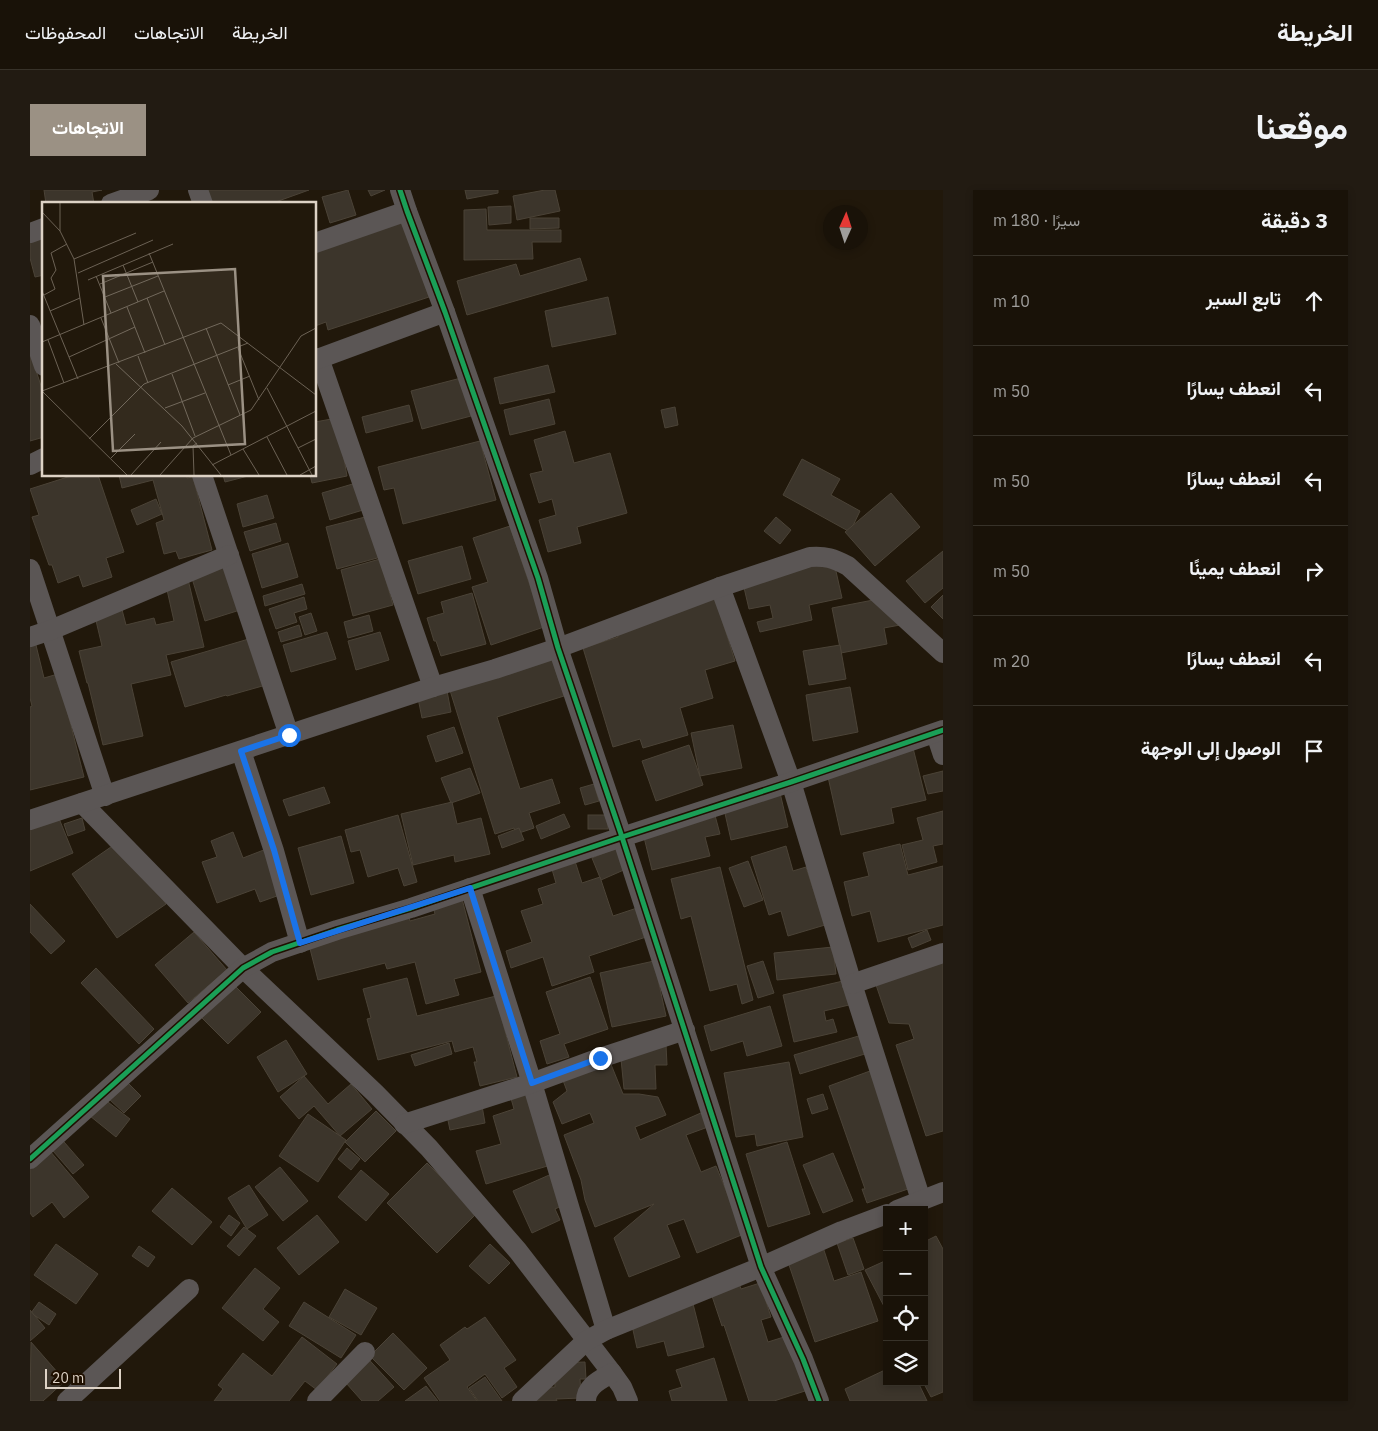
<!DOCTYPE html>
<html lang="ar">
<meta charset="utf-8">
<style>
body{margin:0;font-family:"IBM Plex Sans",Vazirmatn,sans-serif;background:#221b12;color:#f1f3f6;direction:rtl}
.controls{position:absolute;right:15px;bottom:15px;display:grid;overflow:hidden;border-radius:0px;box-shadow:0 2px 8px #0003}
.controls button{width:45px;height:45px;display:grid;place-items:center;padding:0;border:0;border-bottom:1px solid #373229;background:#191208;color:#f1f3f6;font:25px sans-serif}
.compass{position:absolute;left:793px;top:15px;width:45px;height:45px;border-radius:50%;background:#191208;box-shadow:0 2px 8px #0003;rotate:3deg}
.scale{position:absolute;left:15px;bottom:12px;width:76px;box-sizing:border-box;padding-left:5px;border:2px solid #ddd2c5;border-top:0;font-size:14px;line-height:18px;white-space:nowrap;color:#ddd2c5;-webkit-text-stroke:4px #1f1000;paint-order:stroke}
.stop{position:absolute;width:15px;height:15px;margin:-11px;border:4px solid #1a73e8;border-radius:50%;background:#fff}
.stop.end{background:#1a73e8;border-color:#fff;box-shadow:0 1px 5px #0008}
.list{margin:0;padding:0;list-style:none}
h2{display:flex;justify-content:space-between;align-items:center;height:65px;margin:0;padding:0 20px;font-size:21px}
h2 small{font-size:16px;font-weight:400;color:#9f9e9c}
.list li{display:grid;grid-template-columns:32px 1fr auto;gap:15px;align-items:center;box-sizing:border-box;height:90px;padding:0 20px;border-top:1px solid #373229}
.list b{display:block;font-size:19px;white-space:nowrap}
.list em{font-size:16px;font-style:normal;color:#9f9e9c}
.icon{flex:none;width:28px;height:28px;fill:none;stroke:currentColor;stroke-width:2;stroke-linecap:round;stroke-linejoin:round}
.map{position:relative;flex:none;width:913px;height:1211px;overflow:hidden;direction:ltr;border-radius:0px}
header{display:flex;align-items:center;gap:30px;box-sizing:border-box;height:70px;padding:0 25px;background:#191208;border-bottom:1px solid #373229}
header strong{font-size:24px}
nav{display:flex;gap:28px;margin-inline-start:auto;font-size:18px}
.intro{display:flex;align-items:center;justify-content:space-between;box-sizing:border-box;height:120px;padding:0 30px}
h1{margin:0;font-size:35px}
.button{padding:12px 22px;border-radius:0px;background:#9b9184;color:#fff;font-size:18px;font-weight:700}
main{display:flex;gap:30px;padding:0 30px}
aside{flex:1;background:#191208;border-radius:0px;box-shadow:0 2px 8px #0003}
.map>svg:first-child{display:block}
.building{fill:#3c352b;stroke:#4b4337}
.lines{fill:none;stroke-linecap:round;stroke-linejoin:round}
.minor{stroke:#5b5655;stroke-width:20}
.cycleway-casing{stroke:#1f1000;stroke-width:8}
.cycleway{stroke:#1a9f57;stroke-width:5}
.route{stroke:#1a73e8;stroke-width:6}
.inset-road{fill:none;stroke:#6c6255;stroke-width:1}
.view{fill:#9b9184;fill-opacity:0.15;stroke:#9b9184;stroke-width:2.5}
.inset-edge{fill:none;stroke:#ddd2c5;stroke-width:2.5}
</style>
<header>
<strong>الخريطة</strong>
<nav><a>الخريطة</a><a>الاتجاهات</a><a>المحفوظات</a></nav>
</header>
<div class="intro"><h1>موقعنا</h1><a class="button">الاتجاهات</a></div>
<main>
<aside>
<h2>3 دقيقة<small>سيرًا · 180 m</small></h2>
<ul class="list">
<li><svg class="icon" aria-label="ahead" viewBox="0 0 24 24"><path d="M12 20V5M6 11l6-6 6 6"/></svg><div><b>تابع السير</b></div><em>10 m</em></li>
<li><svg class="icon" aria-label="left" viewBox="0 0 24 24"><path d="M17 20v-9H6M10 6l-5 5 5 5"/></svg><div><b>انعطف يسارًا</b></div><em>50 m</em></li>
<li><svg class="icon" aria-label="left" viewBox="0 0 24 24"><path d="M17 20v-9H6M10 6l-5 5 5 5"/></svg><div><b>انعطف يسارًا</b></div><em>50 m</em></li>
<li><svg class="icon" aria-label="right" viewBox="0 0 24 24"><path d="M7 20v-9h11M14 6l5 5-5 5"/></svg><div><b>انعطف يمينًا</b></div><em>50 m</em></li>
<li><svg class="icon" aria-label="left" viewBox="0 0 24 24"><path d="M17 20v-9H6M10 6l-5 5 5 5"/></svg><div><b>انعطف يسارًا</b></div><em>20 m</em></li>
<li><svg class="icon" aria-label="arrive" viewBox="0 0 24 24"><path d="M6 21V4h12l-3 4 3 4H6"/></svg><div><b>الوصول إلى الوجهة</b></div></li>
</ul>
</aside>
<div class="map">
<svg width="913" height="1211" viewBox="0 0 913 1211">
<rect width="100%" height="100%" fill="#21180b"/>
<g class="building">
<polygon points="14,0 72,0 62,2 64,14 16,14"/>
<polygon points="174,0 279,0 240,14 179,14"/>
<polygon points="318,0 326,25 300,33 292,7"/>
<polygon points="338,0 355,0 341,6"/>
<polygon points="435,0 468,0 468,3 437,9"/>
<polygon points="515,0 525,0 530,21 487,30 483,6"/>
<polygon points="369,16 399,107 298,140 296,132 285,136 285,52"/>
<polygon points="481,16 481,33 459,35 458,17"/>
<polygon points="456,19 457,40 531,40 531,52 502,52 503,69 434,70 434,20"/>
<polygon points="500,28 529,28 529,38 500,39"/>
<polygon points="14,37 14,85 5,87 0,68 0,40"/>
<polygon points="550,68 557,90 437,125 427,91 486,74 490,86"/>
<polygon points="578,107 586,144 522,157 515,121"/>
<polygon points="0,162 14,205 14,247 0,251"/>
<polygon points="518,175 525,202 470,214 464,188"/>
<polygon points="431,188 441,226 392,239 381,201"/>
<polygon points="519,209 525,234 480,245 474,220"/>
<polygon points="379,215 383,231 336,243 332,227"/>
<polygon points="645,217 648,235 635,238 631,220"/>
<polygon points="307,228 317,286 282,293 280,285 285,285 285,232"/>
<polygon points="535,241 544,273 580,263 597,323 547,337 551,353 518,362 509,330 526,325 522,309 509,313 500,284 513,281 504,250"/>
<polygon points="450,251 466,310 373,334 364,298 354,300 348,277"/>
<polygon points="772,269 810,289 801,305 830,321 820,342 753,305"/>
<polygon points="44,285 68,285 94,362 76,368 82,387 53,397 49,385 28,393 22,375 19,375 2,327 9,325 0,299"/>
<polygon points="89,285 157,285 157,288 163,287 182,360 149,369 146,361 134,364 126,333 134,330 123,290 92,298"/>
<polygon points="193,285 222,285 195,292"/>
<polygon points="326,293 333,320 300,330 292,303"/>
<polygon points="861,303 890,337 845,376 815,342"/>
<polygon points="237,305 244,328 213,337 207,314"/>
<polygon points="126,309 132,324 107,335 101,320"/>
<polygon points="339,326 351,367 307,379 296,337"/>
<polygon points="746,327 761,340 750,354 734,341"/>
<polygon points="246,333 251,351 220,361 214,342"/>
<polygon points="480,336 514,437 461,455 442,397 458,392 443,348"/>
<polygon points="258,353 268,387 232,398 222,364"/>
<polygon points="432,356 441,389 388,404 378,371"/>
<polygon points="913,361 913,398 895,413 876,391"/>
<polygon points="803,368 812,408 779,415 782,430 730,442 727,432 743,428 740,415 719,419 712,389"/>
<polygon points="350,369 363,415 323,426 311,380"/>
<polygon points="195,374 210,420 175,431 161,385"/>
<polygon points="157,385 174,457 136,465 141,485 101,494 113,546 73,555 58,493 57,493 49,461 72,456 63,418 90,412 96,435 124,428 126,435 144,431 135,391"/>
<polygon points="272,394 275,404 235,416 233,406"/>
<polygon points="442,403 456,454 411,466 406,451 404,451 397,428 414,423 411,412"/>
<polygon points="913,405 913,429 901,417"/>
<polygon points="864,406 870,435 854,438 857,454 811,463 802,418"/>
<polygon points="274,407 277,419 264,423 267,432 246,439 239,419"/>
<polygon points="685,407 705,471 675,480 683,508 650,518 658,545 613,558 610,549 583,557 553,458 588,447 584,434"/>
<polygon points="281,423 287,441 275,445 269,427"/>
<polygon points="339,425 343,441 318,448 314,432"/>
<polygon points="269,435 272,446 251,452 248,442"/>
<polygon points="297,442 306,469 261,482 253,455"/>
<polygon points="350,442 359,470 326,480 318,451"/>
<polygon points="4,447 14,488 28,484 54,587 0,600 0,517 2,516 0,508 0,448"/>
<polygon points="222,448 236,495 197,506 196,505 155,517 141,472"/>
<polygon points="810,455 816,489 779,495 773,461"/>
<polygon points="520,462 534,506 467,527 490,599 522,589 530,613 499,623 504,638 486,644 484,638 465,644 418,494"/>
<polygon points="820,497 828,542 783,551 776,505"/>
<polygon points="417,501 421,522 392,528 388,508"/>
<polygon points="703,535 712,578 670,586 661,543"/>
<polygon points="424,537 433,563 406,572 397,546"/>
<polygon points="659,555 673,595 626,611 612,571"/>
<polygon points="883,558 896,610 861,618 864,633 811,645 796,578"/>
<polygon points="440,578 450,603 421,613 411,588"/>
<polygon points="913,581 913,601 898,604 893,586"/>
<polygon points="747,590 758,637 701,650 694,619"/>
<polygon points="564,594 569,611 555,615 550,598"/>
<polygon points="294,597 300,613 259,626 253,610"/>
<polygon points="422,612 427,634 451,628 460,664 425,672 424,665 383,675 371,624"/>
<polygon points="683,618 690,644 675,647 680,666 622,680 611,635"/>
<polygon points="913,621 913,654 903,656 907,672 878,680 872,655 893,650 887,628"/>
<polygon points="534,624 540,637 511,649 506,636"/>
<polygon points="368,625 387,692 374,696 368,678 338,687 330,660 321,662 315,640"/>
<rect x="558" y="625" width="20" height="14"/>
<polygon points="28,626 43,663 0,681 0,637"/>
<polygon points="52,628 55,640 38,646 34,634"/>
<polygon points="489,638 494,650 472,658 468,646"/>
<polygon points="203,642 213,668 244,656 261,701 230,712 225,699 187,713 172,672 187,667 181,651"/>
<polygon points="311,646 324,693 281,705 268,658"/>
<polygon points="91,650 136,714 87,748 42,684"/>
<polygon points="870,654 878,685 913,676 913,735 848,752 840,721 822,726 814,692 839,686 833,663"/>
<polygon points="756,656 763,681 776,677 795,735 758,746 751,721 739,725 721,667"/>
<polygon points="586,658 596,679 571,690 562,668"/>
<polygon points="544,668 552,693 570,687 583,726 607,718 616,747 559,766 564,782 522,796 513,767 481,778 476,761 502,752 491,721 513,714 508,699 526,693 521,676"/>
<polygon points="718,671 733,710 714,717 699,678"/>
<polygon points="690,677 723,810 712,814 707,794 680,801 661,726 651,729 641,689"/>
<polygon points="430,701 451,782 424,789 429,805 396,814 385,772 357,779 355,773 288,790 277,747 377,721 380,731 405,724 401,709"/>
<polygon points="0,714 35,751 21,764 0,742"/>
<polygon points="897,740 901,750 882,758 878,748"/>
<polygon points="164,742 197,780 158,813 125,775"/>
<polygon points="913,754 913,941 896,946 866,855 884,849 879,834 859,833 844,789"/>
<polygon points="803,757 806,784 747,790 744,763"/>
<polygon points="624,771 636,826 582,837 570,783"/>
<polygon points="733,771 744,803 728,808 717,776"/>
<polygon points="66,778 124,839 109,854 51,793"/>
<polygon points="560,787 578,839 534,854 539,867 517,874 510,851 530,844 516,802"/>
<polygon points="377,788 387,826 466,806 487,887 450,896 444,872 447,872 443,857 425,862 422,851 348,870 337,829 341,828 333,799"/>
<polygon points="813,791 819,815 794,821 796,831 803,829 807,842 764,852 753,805"/>
<polygon points="203,794 231,822 198,854 170,826"/>
<polygon points="740,816 752,856 717,866 713,851 681,861 674,836"/>
<polygon points="832,845 838,863 770,884 764,865"/>
<polygon points="256,850 277,884 248,902 227,867"/>
<polygon points="419,853 422,864 385,876 381,865"/>
<polygon points="636,855 637,875 625,875 626,899 594,899 591,869"/>
<polygon points="578,867 593,904 609,904 628,907 636,925 605,937 610,950 673,922 678,937 656,945 671,982 686,976 714,1044 667,1063 654,1029 637,1035 650,1067 599,1087 584,1048 624,1014 565,1037 555,1010 551,990 534,945 564,933 560,923 532,934 523,912 537,901 531,885"/>
<polygon points="759,872 773,947 727,956 725,944 706,947 694,883"/>
<polygon points="840,881 881,998 837,1013 832,999 835,999 799,896"/>
<polygon points="274,886 298,914 321,894 342,919 310,946 284,916 269,929 250,907"/>
<polygon points="98,893 111,906 94,923 80,910"/>
<polygon points="496,893 521,975 456,994 446,961 471,954 463,926 484,919 478,898"/>
<polygon points="793,904 798,919 782,924 777,909"/>
<polygon points="74,909 100,929 86,947 60,926"/>
<polygon points="451,910 455,933 420,940 415,916"/>
<polygon points="346,921 366,941 335,972 315,952"/>
<polygon points="278,924 316,950 288,992 249,966"/>
<polygon points="28,945 54,975 43,984 17,954"/>
<polygon points="757,952 780,1024 738,1037 716,964"/>
<polygon points="14,954 59,1007 34,1028 22,1012 3,1027 0,1023 0,966"/>
<polygon points="317,958 330,969 321,980 308,969"/>
<polygon points="803,963 823,1011 793,1023 773,975"/>
<polygon points="397,973 447,1023 407,1063 357,1013"/>
<polygon points="250,977 278,1011 253,1031 225,997"/>
<polygon points="331,980 359,1004 336,1031 308,1007"/>
<polygon points="526,982 540,1012 525,1019 530,1030 502,1043 483,1001"/>
<polygon points="219,995 238,1025 217,1039 198,1008"/>
<polygon points="142,998 182,1032 162,1055 122,1021"/>
<polygon points="199,1025 210,1033 201,1046 190,1037"/>
<polygon points="287,1025 309,1052 269,1085 247,1058"/>
<polygon points="214,1037 226,1046 209,1066 197,1056"/>
<polygon points="906,1046 913,1059 913,1202 901,1207 893,1192 894,1052"/>
<polygon points="823,1048 834,1079 818,1085 807,1053"/>
<polygon points="791,1051 804,1091 831,1082 848,1131 785,1152 755,1063"/>
<polygon points="26,1054 68,1084 46,1114 4,1085"/>
<polygon points="460,1054 480,1073 459,1094 439,1076"/>
<polygon points="109,1056 125,1067 118,1077 102,1066"/>
<polygon points="857,1070 857,1122 835,1080"/>
<polygon points="225,1078 250,1098 233,1119 249,1132 233,1151 192,1118"/>
<polygon points="706,1085 711,1099 730,1093 741,1127 731,1130 738,1152 757,1146 775,1201 744,1211 719,1211 694,1135 692,1136 678,1094"/>
<polygon points="315,1099 347,1118 331,1145 299,1127"/>
<polygon points="661,1106 674,1157 638,1166 634,1151 607,1158 599,1122"/>
<polygon points="9,1112 26,1124 19,1135 1,1123"/>
<polygon points="274,1112 326,1145 311,1168 259,1136"/>
<polygon points="0,1120 15,1138 0,1151"/>
<polygon points="455,1127 486,1170 474,1178 487,1197 472,1208 455,1184 437,1197 447,1211 410,1211 394,1188 420,1170 410,1155 435,1137 437,1139"/>
<polygon points="363,1143 397,1178 374,1200 340,1166"/>
<polygon points="272,1147 307,1174 287,1200 275,1191 259,1211 184,1211 193,1199 188,1195 213,1163 242,1186"/>
<polygon points="1,1152 35,1191 13,1211 0,1211"/>
<polygon points="332,1162 364,1197 348,1211 332,1211 308,1184"/>
<polygon points="684,1168 697,1211 642,1211 639,1201 652,1197 646,1180"/>
<polygon points="555,1172 556,1189 550,1189 551,1208 526,1209 527,1211 505,1211 505,1198 525,1197 524,1173"/>
<polygon points="857,1179 857,1192 888,1192 897,1211 820,1211 815,1199"/>
<polygon points="455,1187 472,1211 448,1211 439,1198"/>
<polygon points="396,1196 408,1211 375,1211"/>
</g>
<g class="lines">
<g class="minor">
<polyline points="168,0 173,14"/>
<polyline points="370,0 377,21 415,122 508,388 528,458 592,647 731,1077 773,1169 789,1211"/>
<polyline points="81,14 119,0"/>
<polyline points="0,43 14,38"/>
<polyline points="285,53 377,21"/>
<polyline points="0,135 14,176"/>
<polyline points="289,168 403,497"/>
<polyline points="285,170 415,122"/>
<polyline points="0,275 14,268"/>
<polyline points="172,285 259,545"/>
<polyline points="0,379 75,606"/>
<polyline points="690,397 761,592 822,794 891,1010"/>
<polyline points="0,447 21,440 199,365"/>
<polyline points="906,544 913,565"/>
<polyline points="211,561 244,661 270,753"/>
<polyline points="52,613 213,778 345,903 399,958 488,1061 582,1183 592,1197 598,1211"/>
<path d="M0,630L403,497L465,479L528,458L690,397L780,367C796,366 803,368 818,376L913,463"/>
<polyline points="440,698 502,893 576,1140"/>
<polyline points="822,794 913,763"/>
<polyline points="374,934 502,893 570,868 655,840"/>
<polyline points="0,969 213,778 242,762 307,740 381,718 592,647 761,592 913,540"/>
<polyline points="867,1020 913,1002"/>
<polyline points="37,1211 159,1099"/>
<polyline points="287,1211 335,1162"/>
<polyline points="492,1211 556,1151 576,1140 731,1077 812,1041 857,1024"/>
<path d="M556,1211C556,1196 570,1190 582,1183"/>
</g>
<g class="cycleway-casing">
<g id="cycleway">
<polyline points="370,0 377,21 415,122 508,388 528,458 592,647 731,1077 773,1169 789,1211"/>
<polyline points="0,969 213,778 242,762 307,740 381,718 592,647 761,592 913,540"/>
</g>
</g>
<use href="#cycleway" class="cycleway"/>
</g>
<g class="lines">
<polyline class="route" points="259,545 211,561 244,660 270,753 440,698 502,893 570,868"/>
</g>
<g transform="translate(12 12)">
<rect width="274" height="274" fill="#21180b"/>
<path class="inset-road" d="M18,1V29M0,10L18,29L32,57L42,123M107,51L189,253M32,57L94,31M81,63L96,100M36,71L111,38M54,74L69,111M46,78L131,42M58,82L111,60M0,89L36,177M2,93L13,87L9,76L14,68L9,51L25,42M63,95L116,74M105,96L123,143M85,105L103,151M8,109L38,96M59,116L77,161M164,126L198,213M6,138L22,181M0,140L122,89M196,146L217,198M96,154L106,181M27,155L93,125M74,162L140,224L179,273M130,172L153,234M186,183L208,174M225,186L270,273M0,189L179,121L274,193M0,189L85,273M123,206L163,191M225,235L245,273M47,237L102,182L206,141M256,246L274,237M201,247L217,273M69,256L93,232M170,263L274,209M89,273L119,240M118,273L151,236L209,208L259,134L274,126M152,273L151,244L155,241M258,273L274,264"/>
<path class="view" d="M193,67L203,242L71,249L61,74Z"/>
<rect width="274" height="274" class="inset-edge"/>
</g>
</svg>
<div class="controls">
<button>+</button>
<button>−</button>
<button><svg class="icon" aria-label="locate" viewBox="0 0 24 24"><circle cx="12" cy="12" r="6"/><path d="M12 2v4M12 18v4M2 12h4M18 12h4"/></svg></button>
<button><svg class="icon" aria-label="layers" viewBox="0 0 24 24"><path d="M12 4l9 5-9 5-9-5zM3 14l9 5 9-5"/></svg></button>
</div>
<svg class="compass" viewBox="-18 -18 36 36"><path d="M0-13l5 13h-10z" fill="#e53935"/><path d="M0 13l5-13h-10z" fill="#9f9e9c"/></svg>
<div class="scale">20 m</div>
<div class="stop" style="left:259px;top:545px"></div>
<div class="stop end" style="left:570px;top:868px"></div>
</div>
</main>
